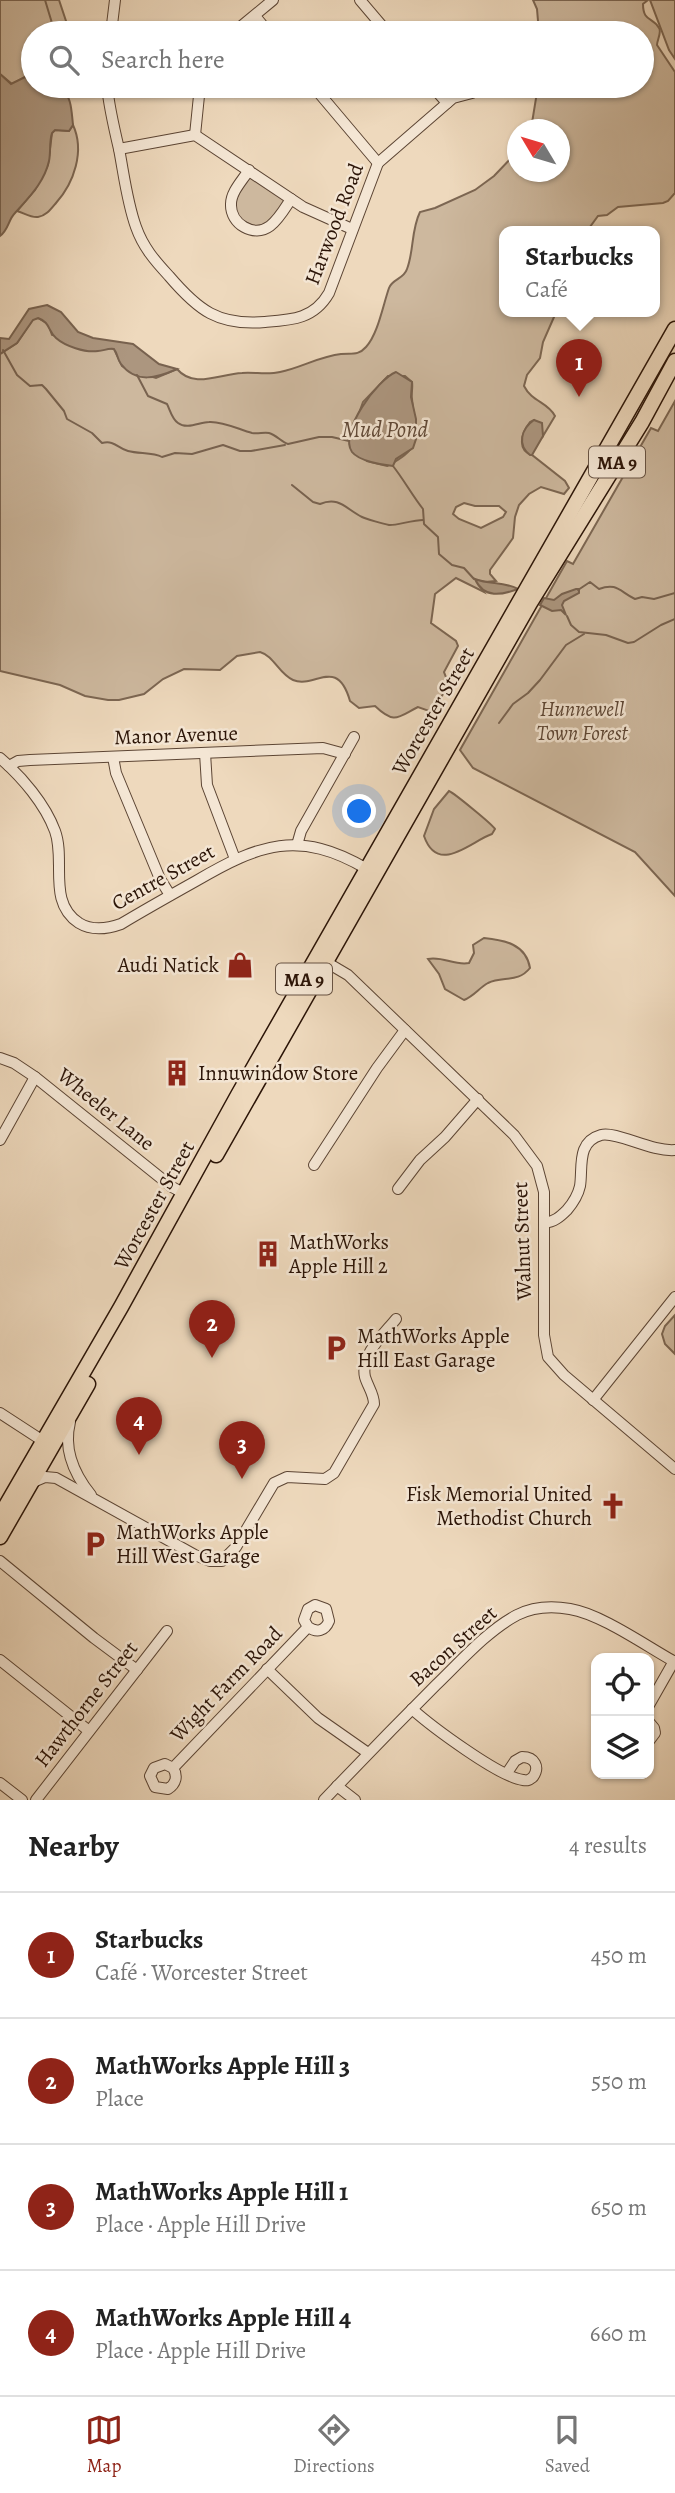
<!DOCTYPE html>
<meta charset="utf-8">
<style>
body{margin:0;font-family:Alegreya,serif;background:#f2f2f2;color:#222}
.controls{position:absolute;right:21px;bottom:21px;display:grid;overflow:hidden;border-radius:14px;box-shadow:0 2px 5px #0004}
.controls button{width:63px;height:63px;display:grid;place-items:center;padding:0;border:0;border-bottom:2px solid #e0e0e0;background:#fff;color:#222;font:35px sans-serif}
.compass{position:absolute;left:507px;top:119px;width:63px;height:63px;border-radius:50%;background:#fff;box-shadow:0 2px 5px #0004;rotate:308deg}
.you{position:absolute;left:360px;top:812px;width:24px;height:24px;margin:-18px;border:5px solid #fff;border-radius:50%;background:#1a73e8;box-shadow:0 0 0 10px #1a73e833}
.badge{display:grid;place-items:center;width:46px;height:46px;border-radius:50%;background:#8f2418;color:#fff;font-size:23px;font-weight:700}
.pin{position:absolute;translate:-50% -58px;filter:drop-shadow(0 2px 4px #0008)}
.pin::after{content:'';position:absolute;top:37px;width:24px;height:21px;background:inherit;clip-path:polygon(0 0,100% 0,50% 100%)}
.popup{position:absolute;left:499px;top:226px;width:161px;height:91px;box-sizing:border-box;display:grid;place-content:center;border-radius:14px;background:#fff;filter:drop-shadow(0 2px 5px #0005);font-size:23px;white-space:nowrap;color:#767676}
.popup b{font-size:26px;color:#222}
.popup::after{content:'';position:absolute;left:50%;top:100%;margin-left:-14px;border:14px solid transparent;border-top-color:#fff}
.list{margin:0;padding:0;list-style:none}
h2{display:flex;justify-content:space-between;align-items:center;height:91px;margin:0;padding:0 28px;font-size:30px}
h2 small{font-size:23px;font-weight:400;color:#767676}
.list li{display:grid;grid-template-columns:46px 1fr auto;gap:21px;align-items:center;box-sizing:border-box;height:126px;padding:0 28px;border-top:2px solid #e0e0e0}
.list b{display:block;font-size:26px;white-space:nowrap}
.list p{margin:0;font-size:23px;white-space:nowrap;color:#767676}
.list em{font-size:23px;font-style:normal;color:#767676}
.icon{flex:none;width:38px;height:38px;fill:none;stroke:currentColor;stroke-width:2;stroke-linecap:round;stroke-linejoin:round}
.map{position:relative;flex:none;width:675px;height:1800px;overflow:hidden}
.search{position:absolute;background:#fff;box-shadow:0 2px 5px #0004;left:21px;right:21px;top:21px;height:77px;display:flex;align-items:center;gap:18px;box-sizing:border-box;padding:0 24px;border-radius:38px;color:#767676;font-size:26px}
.sheet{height:595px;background:#fff}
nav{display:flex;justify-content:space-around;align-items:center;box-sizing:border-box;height:98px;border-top:2px solid #e0e0e0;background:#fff;font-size:19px;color:#767676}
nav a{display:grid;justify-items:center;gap:4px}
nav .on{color:#8f2418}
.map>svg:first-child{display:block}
.green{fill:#cdb89e;stroke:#7c6652;stroke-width:2;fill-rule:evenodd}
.water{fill:#ac967f;stroke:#78624f;stroke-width:2}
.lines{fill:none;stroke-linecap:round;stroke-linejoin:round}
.stream{stroke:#78624f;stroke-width:2}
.minor-casing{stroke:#5c4534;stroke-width:12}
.highway-casing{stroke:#2b1407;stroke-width:17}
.minor{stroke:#f4e6d4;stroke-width:10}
.highway{stroke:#eed9bd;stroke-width:14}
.labels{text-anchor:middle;stroke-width:5;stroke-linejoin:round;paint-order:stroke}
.shield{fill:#f4e6d4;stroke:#675344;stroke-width:2}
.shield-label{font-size:19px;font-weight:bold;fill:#2b1407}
.street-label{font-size:21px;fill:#2b1407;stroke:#f4e6d4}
.park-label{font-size:21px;font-style:italic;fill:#5c4534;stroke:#f4e6d4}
.poi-label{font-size:21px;fill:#2b1407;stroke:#f4e6d4;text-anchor:start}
.water-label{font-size:23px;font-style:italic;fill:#5f4837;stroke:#f4e6d4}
</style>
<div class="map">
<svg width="675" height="1800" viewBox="0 0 675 1800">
<rect width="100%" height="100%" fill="#eed9bd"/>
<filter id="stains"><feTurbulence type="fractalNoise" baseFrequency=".00286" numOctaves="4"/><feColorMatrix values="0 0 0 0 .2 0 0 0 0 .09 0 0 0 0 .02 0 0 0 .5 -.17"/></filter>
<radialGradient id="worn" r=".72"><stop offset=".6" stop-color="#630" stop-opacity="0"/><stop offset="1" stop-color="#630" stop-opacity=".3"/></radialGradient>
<g class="green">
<polygon points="0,0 59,0 70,33 33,33 33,79 25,77 12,84 0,74"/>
<path d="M533,0H648L643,4C643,22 653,17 659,28C662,32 657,40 657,45L675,72V193L668,201L663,203L618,207L607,215L598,216L587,231H504V311H550L554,317L543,342L540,358L527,375L524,386C532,402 548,402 555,416L543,436L541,427L534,420L530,422C522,432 516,450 532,455L565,481L569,488L564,494L541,487L529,494L519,505L515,517L513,538L490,570V574L496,581L485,582L476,580L484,592L456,578L435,594L431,623L456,641L458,646L444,672L449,685L434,708L429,711L418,707C398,717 395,725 375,706L359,708L350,701C337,656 315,689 293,680C279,674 274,656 260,652L237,656L220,670L184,669L163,679L144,694L119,700H108L85,696L60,685L0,671V354L17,343L33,319L38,318L48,324L52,335L114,349L122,366L129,370L156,378L177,369C194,389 219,374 242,373C255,372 268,375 280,372C301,368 320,356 341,354C352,353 358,356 366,347C378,334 383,305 389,288C392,279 404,279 407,269C414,251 411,230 420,212L435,208L475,190L494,176L517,152L518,172H560V130L531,129L538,86H642V33H539L537,9ZM388,376H405L412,382C413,388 411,393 412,399C415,434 426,447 387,466L367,461L349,441L363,402ZM464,503L475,506H499L506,512L503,517L481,528L459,519L453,514L456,507Z"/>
<polygon points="650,0 675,0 675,59 669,50"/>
<path d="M73,125C85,151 74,183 56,203C51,209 46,216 38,217C31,218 24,213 17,211L35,190L48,165L52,133L55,130L69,131Z"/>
<polygon points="249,170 291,199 261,230 233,216 231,211"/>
<polygon points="675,401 675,896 635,852 473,768 460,750 567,561 573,564 651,428 658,431"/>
<path d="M449,791C454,793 493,825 495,829L492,834C471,841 438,876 424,836L434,809Z"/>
<path d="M484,938C504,940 526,944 530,968C518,983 503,976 488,983C479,988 474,996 464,1000L445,989L439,974L428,959C443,956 455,966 469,963L474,953L473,945Z"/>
<polygon points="675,1315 675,1354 665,1344 662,1334 665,1326"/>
</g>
<g class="water">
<path d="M0,74L11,84L25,77L33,79V86C69,86 70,92 73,125L69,131L55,130L52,133C49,142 51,152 49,161C44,183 29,197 15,213C8,220 9,229 0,236Z"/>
<path d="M47,305L61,312L78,332L93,338L133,344L159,364L177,369C157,378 136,384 121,364C117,359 118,354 114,349C107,348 104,351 98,351C85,353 65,346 56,338C48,331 50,322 38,318L33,320L17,343L0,354V338L9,339L29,309Z"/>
<path d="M396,372L412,382L411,397L416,419V439L413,448L396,459L393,466C382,465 359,461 352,452C338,432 378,379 396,372Z"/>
<path d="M534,420L542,423L543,436L532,455H530C517,445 521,429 534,420Z"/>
<path d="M475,579C490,585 503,581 518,589C502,595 484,599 475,579Z"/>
<polygon points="576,589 579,589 579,593 564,601 562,605 566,615 561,610 552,611 540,605 544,598 554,600 562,594"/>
</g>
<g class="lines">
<g class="stream">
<polyline points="45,0 55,33"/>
<path d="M3,350L17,375L30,386L42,385L46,389L64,411L67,419L92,433L102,443C115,440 117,448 128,451C139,454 153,452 162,457L175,453L192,454L223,445L240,451H251L285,445"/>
<path d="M137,375L148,396L167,404C170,410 172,419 178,423C187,430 200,422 209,422C223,421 240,430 252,433C258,434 264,432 269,433C276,435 282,442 288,444L319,437H332L349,441"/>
<path d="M393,466C404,480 412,495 423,509L424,524L438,537L439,554L452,565L464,568L474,579"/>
<path d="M292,485L313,502L320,504C339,496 346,509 362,517C366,519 384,524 389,525C394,526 413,520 423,520"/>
<path d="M578,590L590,582L599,589C617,582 620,592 635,599L642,597L654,599L675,593"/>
<polyline points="567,616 571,625 579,632 606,635 628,643 634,642 661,625 675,619"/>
<polyline points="499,723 513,704 528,693 540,680 566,645 584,634"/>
</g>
<g class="minor-casing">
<g id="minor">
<polyline points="360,0 388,33"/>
<polyline points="255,16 269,33"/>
<polyline points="111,33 115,0"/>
<polyline points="233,33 273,0"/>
<path d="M107,86C109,107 114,128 119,149C124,175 127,202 136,227C143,247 155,261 169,276C198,310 218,326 265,322C292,320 314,319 329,293L378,163L453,98L472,93L479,86"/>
<polyline points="313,86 378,163"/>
<polyline points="432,86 447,103"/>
<polyline points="195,135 200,86"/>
<polyline points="119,149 195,135 303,207 352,229"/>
<path d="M249,170C242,181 231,192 231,204C230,224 254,238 270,226C279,219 285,208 291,199"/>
<polyline points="205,753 207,785 235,859"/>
<polyline points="113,757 116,773 160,879 170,895"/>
<path d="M0,758C22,777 45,804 55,831C66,861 47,902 79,923C92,931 107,929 121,924C146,909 171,895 196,881C259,844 299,829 367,869"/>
<polyline points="9,766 18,761 30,760 323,748 345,754"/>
<polyline points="297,845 301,831 354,737"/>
<polyline points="326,962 348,975 514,1135 537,1166 544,1192 544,1335 548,1357 564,1375 675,1469"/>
<polyline points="0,1058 14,1063 35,1077 172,1187 185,1194"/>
<polyline points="0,1140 35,1077"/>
<polyline points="314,1165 377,1068 405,1030"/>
<polyline points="398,1189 420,1160 445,1137 478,1099"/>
<path d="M544,1223C554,1222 560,1217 567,1210C573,1203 578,1195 580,1186C583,1168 576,1142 601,1135C617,1131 651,1152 675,1150"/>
<polyline points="593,1400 675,1297"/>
<polyline points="0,1413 43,1441"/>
<path d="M70,1422C63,1450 74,1474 91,1495"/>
<path d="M31,1483L45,1477L56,1478L195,1555L210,1561H222L236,1547L274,1483L287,1477L325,1479L334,1473L374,1404C374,1394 368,1387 365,1377C360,1355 384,1334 396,1319"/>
<polyline points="0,1561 94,1638 137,1670"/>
<polyline points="0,1660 89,1731"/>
<polyline points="267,1669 318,1718 368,1753"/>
<polyline points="649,1705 674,1661"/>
<path d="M412,1709C431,1726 499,1777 523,1780C528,1781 529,1780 533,1777C540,1767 535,1757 522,1757L515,1761L507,1773"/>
<polyline points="649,1722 654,1728 655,1733 649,1741"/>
<path d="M173,1768C178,1776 176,1784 168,1789L155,1787L150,1776L154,1768L165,1764L173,1768L308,1627L304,1620L308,1609L315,1605L326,1609L329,1621C325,1631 317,1633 308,1627"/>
<polyline points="0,1783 22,1800"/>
<polyline points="337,1786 355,1800"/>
<polyline points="36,1800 167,1631"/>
<path d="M324,1800C361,1761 398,1723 436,1685C461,1661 487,1631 517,1615C533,1607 553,1606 570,1609C601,1614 646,1646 675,1662"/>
</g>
</g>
<g class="highway-casing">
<g id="highway">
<polyline points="216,1155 530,603 642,422 675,361"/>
<polyline points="0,1516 121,1307 238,1095 675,329"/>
<polyline points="0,1537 88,1384"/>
</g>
</g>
<use href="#minor" class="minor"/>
<use href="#highway" class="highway"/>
</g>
<defs>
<g id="shop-bare" transform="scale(2.1)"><path d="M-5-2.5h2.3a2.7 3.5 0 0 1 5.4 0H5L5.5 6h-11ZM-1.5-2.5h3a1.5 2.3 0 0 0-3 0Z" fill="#8f2418" stroke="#f4e6d4" stroke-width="2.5" paint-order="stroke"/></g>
<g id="building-bare" transform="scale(2.1)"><path d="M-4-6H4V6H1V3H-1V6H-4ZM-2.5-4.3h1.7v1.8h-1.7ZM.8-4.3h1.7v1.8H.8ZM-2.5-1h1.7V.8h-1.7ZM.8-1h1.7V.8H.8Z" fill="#8f2418" stroke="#f4e6d4" stroke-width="2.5" paint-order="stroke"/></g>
<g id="parking-bare" transform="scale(2.1)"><path d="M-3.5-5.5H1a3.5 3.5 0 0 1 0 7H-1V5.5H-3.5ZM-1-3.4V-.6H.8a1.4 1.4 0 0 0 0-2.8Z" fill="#8f2418" stroke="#f4e6d4" stroke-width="2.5" paint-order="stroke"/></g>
<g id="church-bare" transform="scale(2.1)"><path d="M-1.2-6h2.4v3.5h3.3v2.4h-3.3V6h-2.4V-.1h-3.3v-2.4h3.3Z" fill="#8f2418" stroke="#f4e6d4" stroke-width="2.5" paint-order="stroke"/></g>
</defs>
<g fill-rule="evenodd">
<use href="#shop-bare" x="240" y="965"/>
<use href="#building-bare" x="177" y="1073"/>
<use href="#building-bare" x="268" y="1254"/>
<use href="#parking-bare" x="336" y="1348"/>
<use href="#church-bare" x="613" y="1506"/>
<use href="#parking-bare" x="95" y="1544"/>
</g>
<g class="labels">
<g class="shield">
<rect x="589" y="446.5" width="56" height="31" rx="5"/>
<rect x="276" y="963.5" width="56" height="31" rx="5"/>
</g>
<g class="shield-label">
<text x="617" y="469">MA 9</text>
<text x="304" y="986">MA 9</text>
</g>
<g class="street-label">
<text transform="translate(334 224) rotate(-69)" y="7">Harwood Road</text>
<text transform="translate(433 711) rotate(-60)" y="7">Worcester Street</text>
<text transform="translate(176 735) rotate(-2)" y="7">Manor Avenue</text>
<text transform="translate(163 877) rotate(-29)" y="7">Centre Street</text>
<text transform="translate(106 1109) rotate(39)" y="7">Wheeler Lane</text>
<text transform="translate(154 1205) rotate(-61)" y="7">Worcester Street</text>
<text transform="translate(522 1241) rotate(-92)" y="7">Walnut Street</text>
<text transform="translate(453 1646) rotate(-42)" y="7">Bacon Street</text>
<text transform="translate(226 1684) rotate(-46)" y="7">Wight Farm Road</text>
<text transform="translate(86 1704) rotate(-52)" y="7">Hawthorne Street</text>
</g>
<g class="park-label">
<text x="582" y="716">Hunnewell<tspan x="582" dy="24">Town Forest</tspan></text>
</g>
<g class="poi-label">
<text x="219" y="972" text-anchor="end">Audi Natick</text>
<text x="198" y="1080">Innuwindow Store</text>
<text x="289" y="1249">MathWorks<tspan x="289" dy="24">Apple Hill 2</tspan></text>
<text x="357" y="1343">MathWorks Apple<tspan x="357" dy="24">Hill East Garage</tspan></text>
<text x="592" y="1501" text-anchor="end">Fisk Memorial United<tspan x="592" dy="24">Methodist Church</tspan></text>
<text x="116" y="1539">MathWorks Apple<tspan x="116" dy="24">Hill West Garage</tspan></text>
</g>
<g class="water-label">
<text x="385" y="437">Mud Pond</text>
</g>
</g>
<rect width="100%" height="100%" filter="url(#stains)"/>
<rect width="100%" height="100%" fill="url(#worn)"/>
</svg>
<div class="controls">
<button><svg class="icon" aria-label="locate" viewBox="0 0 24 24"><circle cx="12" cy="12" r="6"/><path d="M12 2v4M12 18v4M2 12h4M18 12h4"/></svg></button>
<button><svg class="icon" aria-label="layers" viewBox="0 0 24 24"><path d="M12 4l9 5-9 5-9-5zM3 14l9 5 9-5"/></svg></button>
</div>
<svg class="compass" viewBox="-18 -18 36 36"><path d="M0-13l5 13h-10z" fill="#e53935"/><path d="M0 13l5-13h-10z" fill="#767676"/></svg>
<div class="you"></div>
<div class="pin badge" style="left:579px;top:397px">1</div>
<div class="popup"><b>Starbucks</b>Café</div>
<div class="pin badge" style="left:212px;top:1358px">2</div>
<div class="pin badge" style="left:242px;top:1479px">3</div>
<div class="pin badge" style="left:139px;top:1455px">4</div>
<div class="search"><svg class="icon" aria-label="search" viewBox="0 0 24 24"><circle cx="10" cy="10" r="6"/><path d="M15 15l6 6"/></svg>Search here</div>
</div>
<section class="sheet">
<h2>Nearby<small>4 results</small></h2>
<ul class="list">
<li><span class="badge">1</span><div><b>Starbucks</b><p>Café · Worcester Street</p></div><em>450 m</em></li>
<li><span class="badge">2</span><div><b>MathWorks Apple Hill 3</b><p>Place</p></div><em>550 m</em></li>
<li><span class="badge">3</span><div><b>MathWorks Apple Hill 1</b><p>Place · Apple Hill Drive</p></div><em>650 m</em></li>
<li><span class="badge">4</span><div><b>MathWorks Apple Hill 4</b><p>Place · Apple Hill Drive</p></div><em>660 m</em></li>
</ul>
</section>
<nav>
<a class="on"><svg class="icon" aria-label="map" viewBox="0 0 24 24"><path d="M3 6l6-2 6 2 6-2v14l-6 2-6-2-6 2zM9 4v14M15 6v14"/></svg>Map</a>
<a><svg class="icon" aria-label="directions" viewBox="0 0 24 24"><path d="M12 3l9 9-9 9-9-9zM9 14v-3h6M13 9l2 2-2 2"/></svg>Directions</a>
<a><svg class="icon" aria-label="saved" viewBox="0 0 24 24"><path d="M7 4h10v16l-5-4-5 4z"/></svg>Saved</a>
</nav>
